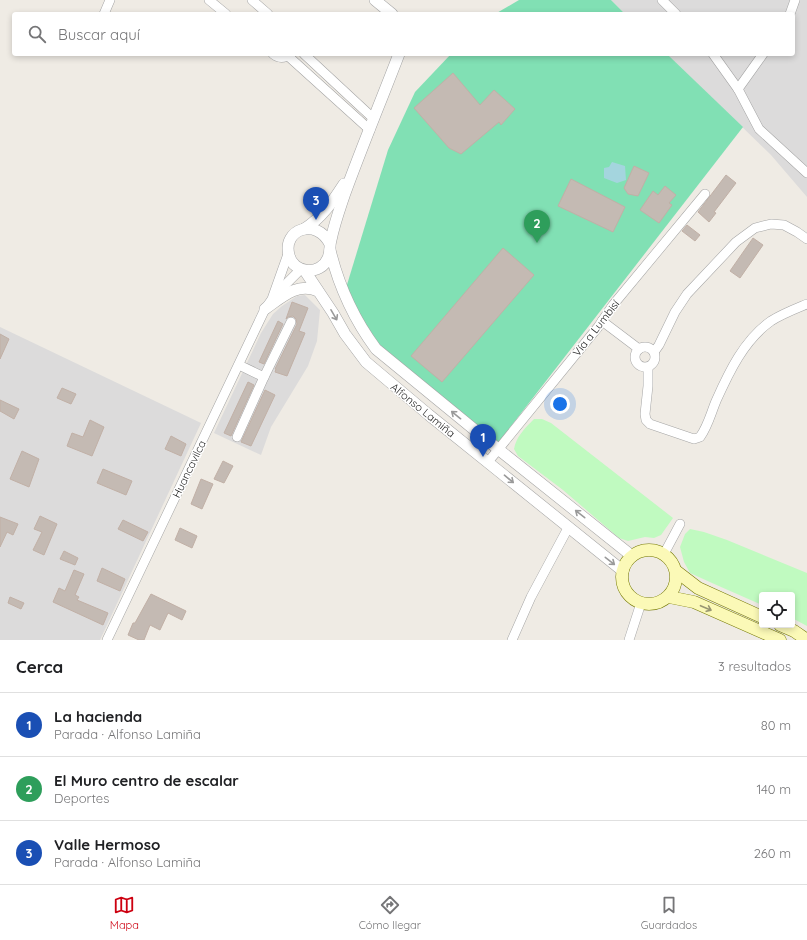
<!DOCTYPE html>
<html lang="es">
<meta charset="utf-8">
<style>
body{margin:0;font-family:Quicksand,sans-serif;background:#f6f6f6;color:#202124}
.controls{position:absolute;right:12px;bottom:12px;display:grid;overflow:hidden;border-radius:4px;box-shadow:0 2px 6px #0003}
.controls button{width:36px;height:36px;display:grid;place-items:center;padding:0;border:0;border-bottom:1px solid #e0e0e0;background:#fff;color:#202124;font:20px sans-serif}
.you{position:absolute;left:560px;top:404px;width:14px;height:14px;margin:-10px;border:3px solid #fff;border-radius:50%;background:#1a73e8;box-shadow:0 0 0 6px #1a73e833}
.badge{display:grid;place-items:center;width:26px;height:26px;border-radius:50%;background:#cd0010;color:#fff;font-size:13px;font-weight:700}
.pin{position:absolute;translate:-50% -33px;filter:drop-shadow(0 1px 2px #0008)}
.pin::after{content:'';position:absolute;top:21px;width:14px;height:12px;background:inherit;clip-path:polygon(0 0,100% 0,50% 100%)}
.list{margin:0;padding:0;list-style:none}
h2{display:flex;justify-content:space-between;align-items:center;height:52px;margin:0;padding:0 16px;font-size:17px}
h2 small{font-size:13px;font-weight:400;color:#757577}
.list li{display:grid;grid-template-columns:26px 1fr auto;gap:12px;align-items:center;box-sizing:border-box;height:64px;padding:0 16px;border-top:1px solid #e0e0e0}
.list b{display:block;font-size:15px;white-space:nowrap}
.list p{margin:0;font-size:13px;white-space:nowrap;color:#757577}
.list em{font-size:13px;font-style:normal;color:#757577}
.icon{flex:none;width:22px;height:22px;fill:none;stroke:currentColor;stroke-width:2;stroke-linecap:round;stroke-linejoin:round}
.map{position:relative;flex:none;width:807px;height:640px;overflow:hidden}
.search{position:absolute;background:#fff;box-shadow:0 2px 6px #0003;left:12px;right:12px;top:12px;height:44px;display:flex;align-items:center;gap:10px;box-sizing:border-box;padding:0 14px;border-radius:4px;color:#757577;font-size:15px}
.sheet{height:244px;background:#fff}
nav{display:flex;justify-content:space-around;align-items:center;box-sizing:border-box;height:56px;border-top:1px solid #e0e0e0;background:#fff;font-size:11px;color:#757577}
nav a{display:grid;justify-items:center;gap:2px}
nav .on{color:#cd0010}
.map>svg:first-child{display:block}
.residential{fill:#dcdbdb}
.park{fill:#c0fac0}
.pitch{fill:#81e0b4}
.water{fill:#a4d5de}
.building{fill:#c4bab3;stroke:#c1b0a6}
.lines{fill:none;stroke-linecap:round;stroke-linejoin:round}
.minor-casing{stroke:#a5a5a5;stroke-width:10}
.tertiary-casing{stroke:#a5a5a5;stroke-width:12}
.secondary-casing{stroke:#747803;stroke-width:13}
.minor{stroke:#fff;stroke-width:9}
.tertiary{stroke:#fff;stroke-width:11}
.secondary{stroke:#fbf9b7;stroke-width:12}
.oneway{stroke:#9a9a9a}
.oneway2{stroke:#989672}
.labels{text-anchor:middle;stroke-width:3;stroke-linejoin:round;paint-order:stroke}
.street-label{font-size:11px;fill:#1e1e1e;stroke:#fff}
</style>
<div class="map">
<svg width="807" height="640" viewBox="0 0 807 640">
<rect width="100%" height="100%" fill="#efebe4"/>
<g class="residential">
<polygon points="611,0 807,0 807,197 771,155 667,54 793,54 793,14 625,14"/>
<polygon points="305,295 320,310 317,341 308,366 271,427 261,455 214,433 261,333 273,314 282,306 297,296"/>
<polygon points="0,327 201,423 100,640 0,640"/>
</g>
<g class="park">
<path d="M534,419H542L551,423L673,518L661,535L654,538L645,537L628,541L619,538L563,490L518,456L514,449C516,437 525,428 534,419Z"/>
<polygon points="690,529 704,532 727,540 807,573 807,626 792,618 792,595 762,595 762,605 712,583 690,573 684,562 680,547 685,534"/>
</g>
<g class="pitch">
<polygon points="519,0 611,0 625,14 495,14"/>
<polygon points="451,54 667,54 743,127 498,443 376,349 346,288 388,150 415,92"/>
</g>
<polygon class="water" points="612,162 625,166 626,180 617,183 604,178 604,168 609,167"/>
<g class="building">
<polygon points="453,73 480,105 494,90 515,109 501,125 499,122 461,154 449,148 414,108"/>
<polygon points="634,166 649,173 638,196 628,194 624,188"/>
<polygon points="726,175 736,183 714,212 716,213 709,222 698,212"/>
<polygon points="571,179 625,207 613,232 558,206"/>
<polygon points="665,186 676,195 669,203 672,205 659,223 640,210 653,191 658,195"/>
<polygon points="687,225 700,235 695,241 682,231"/>
<polygon points="753,238 763,245 740,278 730,271"/>
<polygon points="503,248 534,275 442,382 411,356"/>
<polygon points="292,302 308,308 299,331 305,333 287,376 275,372 276,369 275,369 297,324 296,319 293,316 288,317 286,319"/>
<polygon points="278,321 283,324 264,364 259,362"/>
<polygon points="0,334 9,339 0,359"/>
<polygon points="248,382 254,385 231,436 224,433"/>
<polygon points="62,388 76,394 71,404 57,398"/>
<polygon points="265,390 275,395 251,446 241,442"/>
<polygon points="0,400 19,409 14,419 0,411"/>
<polygon points="90,420 104,427 92,456 67,446 72,433 83,437"/>
<polygon points="171,436 186,444 181,456 165,449"/>
<polygon points="22,451 39,459 29,487 10,479"/>
<polygon points="223,461 233,466 224,483 214,479"/>
<polygon points="103,469 132,481 126,495 97,483"/>
<polygon points="201,479 213,484 202,509 191,504"/>
<polygon points="40,516 57,524 44,555 33,550 42,532 34,529"/>
<polygon points="0,517 18,524 13,535 7,532 0,547"/>
<polygon points="123,520 148,532 143,541 118,529"/>
<polygon points="180,528 197,536 192,548 175,540"/>
<polygon points="64,551 78,558 75,565 60,559"/>
<polygon points="102,568 125,579 120,591 97,581"/>
<polygon points="74,570 84,574 75,595 79,597 77,600 108,613 103,625 53,602 59,588 65,591"/>
<polygon points="151,594 186,611 182,620 168,613 160,630 150,625 144,640 139,640 128,635 133,623 135,623"/>
<polygon points="10,597 24,603 21,609 8,603"/>
</g>
<g class="lines">
<g class="minor-casing">
<g id="minor">
<polyline points="209,0 226,14"/>
<polyline points="252,0 268,14"/>
<polyline points="662,0 676,14"/>
<polyline points="104,14 110,0"/>
<polyline points="790,14 795,0"/>
<path d="M273,54C279,59 285,58 291,54"/>
<polyline points="304,54 374,119"/>
<polyline points="713,54 738,89 759,129 807,173"/>
<polyline points="288,56 370,130"/>
<polyline points="738,89 763,54"/>
<polyline points="275,295 301,269"/>
<polyline points="602,321 639,349"/>
<circle cx="645" cy="357" r="10"/>
<polyline points="654,352 659,345 675,312 687,294 736,242 755,228 771,224 784,225 797,232 807,239"/>
<path d="M648,367V386L645,414L646,420L650,424L694,439L700,437C708,426 711,413 716,401C729,372 744,340 771,321C782,314 795,309 807,304"/>
<polyline points="264,377 291,322"/>
<polyline points="237,437 264,377 239,365"/>
<polyline points="488,462 598,327 613,305 705,194"/>
<polyline points="664,554 680,524"/>
<polyline points="107,640 265,309 272,299 288,254"/>
<polyline points="512,640 531,597 568,528"/>
<polyline points="629,640 641,603"/>
</g>
</g>
<g class="tertiary-casing">
<g id="tertiary">
<polyline points="375,0 392,14"/>
<path d="M304,229C322,218 333,201 344,184"/>
<path d="M330,244C317,217 282,229 289,255C293,274 321,276 328,258C331,252 329,246 331,240C334,225 339,211 344,196C361,149 381,101 399,54"/>
<path d="M330,250C339,287 353,318 376,349L498,449L632,556"/>
<polyline points="305,271 333,313 345,334 366,362 429,415 623,571"/>
<path d="M265,309C282,297 297,282 318,291"/>
</g>
</g>
<g class="secondary-casing">
<g id="secondary">
<circle cx="649" cy="577" r="27"/>
<polyline points="676,571 698,588 762,617"/>
<polyline points="669,597 694,602 780,640"/>
<polyline points="780,625 794,631 807,640"/>
</g>
</g>
<use href="#minor" class="minor"/>
<use href="#tertiary" class="tertiary"/>
<use href="#secondary" class="secondary"/>
</g>
<defs><path id="oneway-shaft" d="M-6 0H5M1.5-3L5.5 0L1.5 3" fill="none" stroke-width="1.6" stroke-linecap="round" stroke-linejoin="round"/></defs>
<g class="oneway">
<use href="#oneway-shaft" transform="translate(334 315) rotate(60)"/>
<use href="#oneway-shaft" transform="translate(456 415) rotate(-141)"/>
<use href="#oneway-shaft" transform="translate(509 479) rotate(40)"/>
<use href="#oneway-shaft" transform="translate(580 514) rotate(-142)"/>
<use href="#oneway-shaft" transform="translate(610 561) rotate(38)"/>
</g>
<use class="oneway2" href="#oneway-shaft" transform="translate(706 608) rotate(23)"/>
<g class="labels">
<g class="street-label">
<text transform="translate(596 328) rotate(-52)" y="4">Vía a Lumbisí</text>
<text transform="translate(423 410) rotate(39)" y="4">Alfonso Lamiña</text>
<text transform="translate(189 469) rotate(-64)" y="4">Huancavilca</text>
</g>
</g>
</svg>
<div class="controls">
<button><svg class="icon" aria-label="locate" viewBox="0 0 24 24"><circle cx="12" cy="12" r="6"/><path d="M12 2v4M12 18v4M2 12h4M18 12h4"/></svg></button>
</div>
<div class="you"></div>
<div class="pin badge" style="left:483px;top:457px;background:#1a4fb4">1</div>
<div class="pin badge" style="left:537px;top:243px;background:#2e9e5b">2</div>
<div class="pin badge" style="left:316px;top:220px;background:#1a4fb4">3</div>
<div class="search"><svg class="icon" aria-label="search" viewBox="0 0 24 24"><circle cx="10" cy="10" r="6"/><path d="M15 15l6 6"/></svg>Buscar aquí</div>
</div>
<section class="sheet">
<h2>Cerca<small>3 resultados</small></h2>
<ul class="list">
<li><span class="badge" style="background:#1a4fb4">1</span><div><b>La hacienda</b><p>Parada · Alfonso Lamiña</p></div><em>80 m</em></li>
<li><span class="badge" style="background:#2e9e5b">2</span><div><b>El Muro centro de escalar</b><p>Deportes</p></div><em>140 m</em></li>
<li><span class="badge" style="background:#1a4fb4">3</span><div><b>Valle Hermoso</b><p>Parada · Alfonso Lamiña</p></div><em>260 m</em></li>
</ul>
</section>
<nav>
<a class="on"><svg class="icon" aria-label="map" viewBox="0 0 24 24"><path d="M3 6l6-2 6 2 6-2v14l-6 2-6-2-6 2zM9 4v14M15 6v14"/></svg>Mapa</a>
<a><svg class="icon" aria-label="directions" viewBox="0 0 24 24"><path d="M12 3l9 9-9 9-9-9zM9 14v-3h6M13 9l2 2-2 2"/></svg>Cómo llegar</a>
<a><svg class="icon" aria-label="saved" viewBox="0 0 24 24"><path d="M7 4h10v16l-5-4-5 4z"/></svg>Guardados</a>
</nav>
